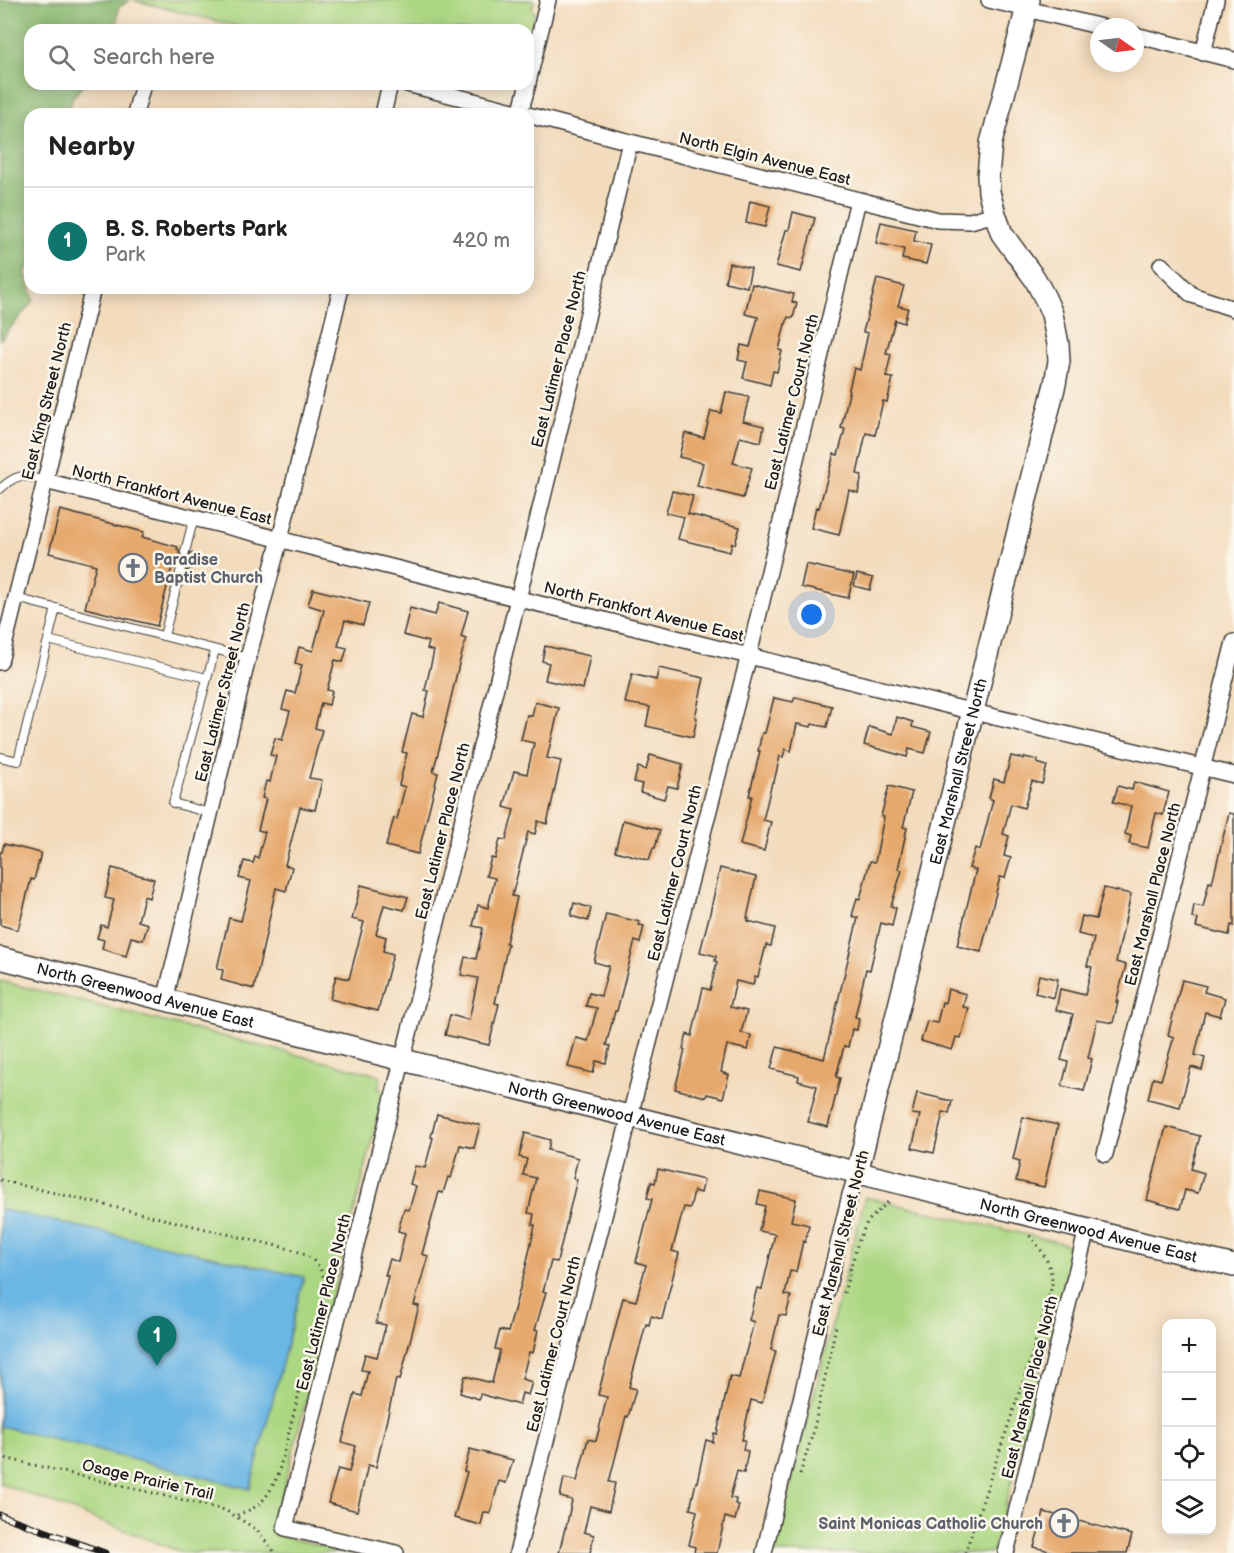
<!DOCTYPE html>
<meta charset="utf-8">
<style>
body{margin:0;font-family:"Balsamiq Sans",sans-serif;background:#f6f6f6;color:#222}
.controls{position:absolute;right:18px;bottom:18px;display:grid;overflow:hidden;border-radius:12px;box-shadow:0 3px 15px #0003}
.controls button{width:54px;height:54px;display:grid;place-items:center;padding:0;border:0;border-bottom:2px solid #e0e0e0;background:#fff;color:#222;font:30px sans-serif}
.compass{position:absolute;left:1090px;top:18px;width:54px;height:54px;border-radius:50%;background:#fff;box-shadow:0 3px 15px #0003;rotate:104deg}
.you{position:absolute;left:812px;top:615px;width:21px;height:21px;margin:-15px;border:4px solid #fff;border-radius:50%;background:#1a73e8;box-shadow:0 0 0 9px #1a73e833}
.badge{display:grid;place-items:center;width:39px;height:39px;border-radius:50%;background:#0f766e;color:#fff;font-size:20px;font-weight:700}
.pin{position:absolute;translate:-50% -50px;filter:drop-shadow(0 2px 3px #0008)}
.pin::after{content:'';position:absolute;top:32px;width:21px;height:18px;background:inherit;clip-path:polygon(0 0,100% 0,50% 100%)}
.list{margin:0;padding:0;list-style:none}
h2{display:flex;justify-content:space-between;align-items:center;height:78px;margin:0;padding:0 24px;font-size:26px}
h2 small{font-size:20px;font-weight:400;color:#767676}
.list li{display:grid;grid-template-columns:39px 1fr auto;gap:18px;align-items:center;box-sizing:border-box;height:108px;padding:0 24px;border-top:2px solid #e0e0e0}
.list b{display:block;font-size:22px;white-space:nowrap}
.list p{margin:0;font-size:20px;white-space:nowrap;color:#767676}
.list em{font-size:20px;font-style:normal;color:#767676}
.icon{flex:none;width:33px;height:33px;fill:none;stroke:currentColor;stroke-width:2;stroke-linecap:round;stroke-linejoin:round}
.map{position:relative;flex:none;width:1234px;height:1553px;overflow:hidden}
.search{position:absolute;background:#fff;box-shadow:0 3px 15px #0003;left:24px;top:24px;width:510px;height:66px;display:flex;align-items:center;gap:15px;box-sizing:border-box;padding:0 21px;border-radius:18px;color:#767676;font-size:22px}
.panel{position:absolute;background:#fff;box-shadow:0 3px 15px #0003;left:24px;top:108px;width:510px;height:186px;border-radius:18px}
.map>svg:first-child{display:block}
.green{fill:#acd782;stroke:#647a4f;stroke-width:1.5}
.forest{fill:#89b870;stroke:#526a46;stroke-width:1.5}
.water{fill:#6bb6e4;stroke:#446980;stroke-width:1.5}
.building{fill:#e6a96d}
.lines{fill:none;stroke-linecap:round;stroke-linejoin:round}
.lane-casing{stroke:#3c3934;stroke-width:10}
.street-casing{stroke:#3c3934;stroke-width:18}
.secondary-casing{stroke:#3c3934;stroke-width:24}
.path{stroke:#3c3934;stroke-width:3;stroke-dasharray:1.5 4.5;stroke-linecap:butt}
.lane{stroke:#fff;stroke-width:8}
.street{stroke:#fff;stroke-width:15}
.secondary{stroke:#fff;stroke-width:21}
.rail-casing{stroke:#1c1c1c;stroke-width:7}
.rail{stroke:#fbf7ec;stroke-width:4.5;stroke-dasharray:14;stroke-linecap:butt}
.labels{text-anchor:middle;stroke-width:5;stroke-linejoin:round;paint-order:stroke}
.street-label{font-size:16px;fill:#1c1c1c;stroke:#fbf7ec}
.worship-label{font-size:16px;font-weight:bold;fill:#5b616d;stroke:#fbf7ec;text-anchor:start}
</style>
<div class="map">
<svg width="1234" height="1553" viewBox="0 0 1234 1553">
<rect width="100%" height="100%" fill="#fbf7ec"/>
<filter id="ink" filterUnits="userSpaceOnUse"><feTurbulence type="fractalNoise" baseFrequency=".0167" numOctaves="2"/><feDisplacementMap in="SourceGraphic" scale="12" xChannelSelector="R" yChannelSelector="G"/><feConvolveMatrix kernelMatrix="1 2 1 2 8 2 1 2 1" color-interpolation-filters="sRGB"/></filter>
<filter id="wash" filterUnits="userSpaceOnUse"><feTurbulence type="fractalNoise" baseFrequency=".008" numOctaves="4" result="noise"/><feDisplacementMap in="SourceGraphic" scale="24" xChannelSelector="R" yChannelSelector="G"/><feGaussianBlur stdDeviation="1.35" result="paint"/><feColorMatrix in="noise" values="0 0 0 0 0 0 0 0 0 0 0 0 0 0 0 0 0 1.4 0 .05"/><feComposite in="paint" operator="in"/></filter>
<g filter="url(#wash)">
<rect width="100%" height="100%" fill="#f3dcbd"/>
<g class="green">
<polygon points="133,0 534,0 532,10 535,12 528,39 528,30 252,30"/>
<polygon points="0,981 374,1074 381,1078 378,1089 385,1091 272,1534 352,1553 184,1553 0,1483"/>
<polygon points="865,1197 1066,1244 1072,1251 993,1553 773,1553"/>
</g>
<polygon class="forest" points="0,0 130,0 118,8 117,27 125,30 30,30 30,84 84,84 72,98 69,114 30,114 30,264 25,272 34,300 0,340"/>
<polygon class="water" points="0,1209 304,1277 250,1489 0,1426"/>
<g id="blocks">
<g class="building">
<polygon points="750,201 770,206 765,227 746,223"/>
<polygon points="793,212 815,218 801,272 776,266 786,230 789,230"/>
<polygon points="881,222 916,230 914,241 931,245 926,264 902,259 904,249 876,243"/>
<polygon points="729,263 751,268 747,287 725,282"/>
<polygon points="877,279 904,286 898,306 908,308 904,323 895,320 886,353 891,354 886,377 893,378 887,402 883,401 875,435 866,433 857,474 862,475 858,493 849,490 839,535 811,528 816,507 819,508 834,454 838,455 845,429 841,428 849,393 848,393 854,368 860,370 868,333 863,332"/>
<polygon points="752,284 794,294 792,302 797,303 793,318 788,317 786,324 785,324 779,350 782,351 777,372 773,371 770,385 743,378 747,362 738,360 741,345 750,347 758,317 745,314"/>
<polygon points="726,392 749,397 743,421 764,426 761,442 740,437 733,463 752,468 743,498 697,486 703,463 679,457 685,433 704,438 711,411 721,413"/>
<polygon points="672,491 693,496 688,514 740,527 735,544 732,543 730,552 678,539 684,517 666,513"/>
<polygon points="60,510 144,532 142,537 178,547 177,550 179,550 179,554 183,558 187,558 191,553 194,554 190,571 187,571 186,565 182,563 177,564 175,568 172,567 157,626 85,608 96,565 49,553"/>
<polygon points="806,564 854,575 848,598 801,587"/>
<polygon points="857,574 873,578 870,590 854,586"/>
<polygon points="313,589 369,603 363,625 345,620 338,646 347,648 343,662 335,660 327,690 332,691 329,705 321,703 315,728 322,730 309,778 322,780 315,810 300,807 285,865 292,867 286,891 276,888 254,989 221,980 223,970 217,969 229,918 241,921 251,881 239,878 244,861 253,863 255,857 258,858 265,832 258,830 266,799 262,798 266,781 270,782 276,756 270,755 275,738 282,740 290,711 282,709 287,691 295,693 302,665 295,663 299,647 313,651 324,610 308,605"/>
<polygon points="439,603 468,611 461,637 466,639 459,664 445,723 446,723 433,772 438,773 418,854 386,846 394,818 397,819 405,787 399,785 407,753 402,752 412,714 423,717 429,691 425,690 434,651 427,649 429,642 403,635 410,608 435,615"/>
<polygon points="545,646 590,656 583,689 545,680 549,663 542,661"/>
<polygon points="659,668 704,678 695,717 697,718 693,737 646,726 650,707 625,703 632,674 656,680"/>
<polygon points="795,697 832,706 827,727 812,724 811,727 797,724 791,751 785,749 783,757 780,756 774,782 772,782 763,820 771,822 764,851 740,845 752,796 749,796 760,751 758,751 762,733 765,733 774,698 793,702"/>
<polygon points="535,702 559,708 547,758 561,761 547,824 538,821 535,834 528,832 512,896 517,897 506,943 508,944 495,1003 499,1004 489,1045 445,1035 450,1015 469,1020 478,978 461,975 465,957 476,959 483,928 473,926 478,905 488,908 495,878 486,876 491,858 495,859 500,839 506,840 514,810 504,807 514,771 527,774 534,743 521,740 527,715 532,716"/>
<polygon points="897,717 913,722 912,727 931,732 925,753 909,749 907,757 864,745 869,727 893,734"/>
<polygon points="650,755 683,764 677,788 668,786 664,799 640,792 642,784 634,782 638,767 646,770"/>
<polygon points="1011,756 1024,759 1025,757 1038,760 1037,763 1047,766 1042,784 1032,781 1024,808 1011,804 1003,834 1009,836 1004,856 1011,858 1005,878 1000,877 981,952 957,946 976,870 969,868 975,848 980,850 993,800 989,798 994,779 1004,782"/>
<polygon points="1134,782 1169,792 1163,815 1156,813 1148,848 1129,844 1131,836 1125,834 1131,806 1113,802 1118,786 1132,790"/>
<polygon points="889,786 912,792 903,827 907,828 898,869 902,870 891,906 896,908 892,926 881,923 870,970 866,969 855,1017 859,1018 857,1030 852,1029 848,1047 844,1046 836,1077 840,1078 828,1127 808,1122 817,1086 798,1081 799,1076 771,1069 777,1047 824,1059 858,918 852,916 857,898 860,899 870,861 875,862 884,817 881,816"/>
<polygon points="1229,813 1234,814 1234,926 1231,925 1229,935 1196,927 1198,919 1192,918 1194,905 1203,907 1209,882 1212,883"/>
<polygon points="623,820 660,830 655,848 653,848 649,860 615,851"/>
<polygon points="4,844 41,853 34,880 31,879 18,930 0,925 0,852 2,852"/>
<polygon points="112,868 154,879 149,898 144,896 138,921 148,924 143,940 131,937 126,956 102,949 104,940 97,938 101,925 107,927 114,900 105,898"/>
<polygon points="720,868 756,877 747,918 749,918 748,921 775,928 771,946 766,945 758,977 755,977 753,985 736,981 730,1007 747,1011 741,1033 751,1035 748,1050 727,1045 721,1072 729,1075 723,1098 707,1094 706,1097 675,1089 685,1050 683,1049 687,1034 692,1036 703,988 710,990 717,962 715,961 716,956 700,952 710,913"/>
<polygon points="361,885 408,897 404,910 384,905 376,934 386,937 383,951 393,954 378,1011 330,999 336,976 349,979 364,922 352,919"/>
<polygon points="1104,888 1131,894 1116,962 1126,965 1116,1002 1118,1002 1113,1023 1097,1020 1088,1058 1092,1059 1084,1091 1062,1086 1068,1062 1061,1060 1073,1014 1056,1010 1060,989 1085,995 1092,967 1087,966 1094,938 1078,934 1082,916 1096,919"/>
<polygon points="574,903 591,908 588,921 571,916"/>
<polygon points="606,914 640,922 639,925 644,926 640,943 635,941 634,944 617,1011 615,1011 606,1045 610,1046 606,1063 596,1061 593,1073 568,1067 576,1038 588,1041 597,1008 586,1006 589,993 601,996 609,966 594,962"/>
<polygon points="1039,975 1058,979 1054,998 1035,993"/>
<polygon points="1182,980 1206,986 1204,992 1225,998 1220,1016 1205,1012 1195,1055 1205,1058 1202,1070 1191,1067 1180,1107 1148,1099 1153,1078 1161,1080 1174,1037 1168,1035"/>
<polygon points="948,989 966,994 963,1007 969,1008 961,1038 956,1037 952,1050 921,1041 927,1021 937,1023 942,1002 945,1003"/>
<polygon points="917,1093 952,1101 949,1114 943,1112 934,1153 912,1148 920,1115 912,1114"/>
<polygon points="437,1114 480,1125 474,1148 460,1145 451,1178 448,1177 443,1193 439,1192 422,1254 428,1256 414,1305 419,1306 400,1380 396,1379 376,1467 368,1465 357,1511 328,1503 338,1469 349,1472 356,1446 342,1442 355,1394 362,1396 368,1371 361,1370 365,1354 377,1357 386,1325 376,1323 388,1276 385,1275 390,1259 398,1262 405,1233 398,1231 404,1209 409,1210 416,1186 410,1184 415,1166 425,1168 433,1138 431,1137"/>
<polygon points="1023,1117 1058,1125 1044,1187 1016,1181 1020,1161 1013,1159"/>
<polygon points="1166,1127 1200,1136 1191,1169 1204,1173 1198,1193 1185,1190 1180,1209 1147,1200"/>
<polygon points="525,1133 550,1140 548,1150 578,1158 573,1178 577,1179 557,1262 551,1261 543,1292 546,1292 535,1330 538,1330 533,1353 529,1352 522,1379 532,1382 528,1395 522,1393 519,1405 480,1394 479,1399 460,1393 465,1376 492,1383 500,1350 495,1349 500,1330 508,1332 526,1266 535,1225 532,1225 534,1214 528,1213 536,1178 523,1175 527,1159 519,1157"/>
<polygon points="658,1169 704,1180 701,1193 694,1191 690,1208 684,1207 672,1251 679,1253 662,1319 651,1316 649,1325 646,1324 629,1387 636,1389 628,1417 626,1416 609,1482 615,1483 609,1511 590,1506 584,1532 594,1535 590,1553 559,1553 565,1528 566,1528 572,1500 560,1497 564,1478 577,1481 588,1439 596,1441 607,1397 598,1395 623,1298 636,1301 646,1265 636,1262 652,1199 647,1198 651,1182 655,1183"/>
<polygon points="760,1191 796,1199 791,1221 809,1225 805,1242 803,1241 796,1272 790,1271 785,1295 791,1296 786,1316 779,1315 771,1350 776,1351 762,1403 751,1400 742,1440 745,1440 743,1450 748,1451 744,1473 737,1471 730,1498 736,1499 735,1504 739,1505 735,1520 725,1517 717,1553 694,1553 695,1547 689,1545 697,1511 690,1509 696,1482 697,1482 706,1440 713,1442 714,1433 717,1434 730,1376 739,1378 754,1322 749,1320 757,1288 762,1289 775,1234 759,1231 765,1206 757,1204"/>
<polygon points="470,1449 513,1460 506,1483 499,1481 490,1514 484,1512 481,1525 454,1518 467,1472 464,1471"/>
<polygon points="1044,1512 1132,1535 1127,1553 1057,1553 1034,1547"/>
</g>
</g>
</g>
<g filter="url(#ink)">
<use href="#blocks" fill-opacity="0" stroke="#3c3934" stroke-width="1.5"/>
<g class="lines">
<g class="lane-casing">
<g id="lane">
<path d="M0,489C19,472 22,475 45,481"/>
<polyline points="185,552 194,517"/>
<polyline points="16,598 248,658"/>
<polyline points="164,636 181,569"/>
<polyline points="48,640 56,608"/>
<polyline points="0,757 18,761 48,640 207,678"/>
<polyline points="210,813 173,803 215,650"/>
</g>
</g>
<g class="street-casing">
<g id="street">
<polyline points="989,0 1102,27"/>
<polyline points="1135,35 1234,60"/>
<polyline points="1203,53 1216,0"/>
<polyline points="528,82 548,0"/>
<polyline points="407,84 525,114"/>
<polyline points="520,113 528,84"/>
<polyline points="135,114 143,84"/>
<polyline points="383,114 390,84"/>
<polyline points="528,115 630,142 938,220 970,221 995,214"/>
<polyline points="1161,265 1192,295 1234,309"/>
<polyline points="45,481 974,712 1234,775"/>
<polyline points="0,662 93,288"/>
<polyline points="165,1000 248,658 280,539 341,288"/>
<polyline points="1105,1154 1234,642"/>
<polyline points="396,1553 285,1528 518,599 630,142"/>
<polyline points="517,1553 749,655 858,200"/>
<polyline points="764,1553 850,1195 857,1173"/>
<polyline points="1006,1553 1087,1229"/>
</g>
</g>
<g class="secondary-casing">
<g id="secondary">
<path id="s1" d="M0,958L403,1060L1234,1266"/>
<path id="s2" d="M857,1173L1055,384L1059,361L1058,344L1052,314L1045,298L1035,279L1002,234L995,214L989,192L988,176L991,143L1029,0"/>
</g>
</g>
<g class="path">
<path d="M0,1180L290,1249C306,1253 321,1262 324,1280C325,1284 324,1290 324,1295L278,1475C266,1500 262,1506 235,1516"/>
<polyline points="844,1293 858,1242 867,1222 890,1200"/>
<polyline points="0,1457 225,1510 256,1529 275,1553"/>
<polyline points="800,1474 813,1433 836,1326"/>
<path d="M965,1553L1027,1370L1052,1286C1053,1265 1042,1250 1028,1234"/>
</g>
<use href="#lane" class="lane"/>
<use href="#street" class="street"/>
<use href="#secondary" class="secondary"/>
<g class="rail-casing">
<polyline id="rail" points="0,1515 105,1553"/>
</g>
<use href="#rail" class="rail"/>
</g>
</g>
<defs>
<g id="church-ring" transform="scale(1.5)"><circle r="9.5" fill="#fbf7ec" stroke="#6b7280" stroke-width="1.5"/><path d="M-1.2-6h2.4v3.5h3.3v2.4h-3.3V6h-2.4V-.1h-3.3v-2.4h3.3Z" fill="#6b7280"/></g>
</defs>
<g fill-rule="evenodd">
<use href="#church-ring" x="133" y="568"/>
<use href="#church-ring" x="1064" y="1523"/>
</g>
<g class="labels">
<g class="street-label">
<text transform="translate(765 158) rotate(14)" y="6">North Elgin Avenue East</text>
<text transform="translate(558 359) rotate(-76)" y="6">East Latimer Place North</text>
<text transform="translate(46 401) rotate(-76)" y="6">East King Street North</text>
<text transform="translate(791 402) rotate(-76)" y="6">East Latimer Court North</text>
<text transform="translate(172 494) rotate(14)" y="6">North Frankfort Avenue East</text>
<text transform="translate(644 611) rotate(14)" y="6">North Frankfort Avenue East</text>
<text transform="translate(222 692) rotate(-76)" y="6">East Latimer Street North</text>
<text dy="6" stroke="none"><textPath href="#s2" startOffset="414">East Marshall Street North</textPath></text>
<text transform="translate(442 831) rotate(-76)" y="6">East Latimer Place North</text>
<text transform="translate(674 873) rotate(-76)" y="6">East Latimer Court North</text>
<text transform="translate(1152 894) rotate(-76)" y="6">East Marshall Place North</text>
<text dy="6" stroke="none"><textPath href="#s1" startOffset="150">North Greenwood Avenue East</textPath></text>
<text dy="6" stroke="none"><textPath href="#s1" startOffset="636">North Greenwood Avenue East</textPath></text>
<text dy="6" stroke="none"><textPath href="#s1" startOffset="1122">North Greenwood Avenue East</textPath></text>
<text transform="translate(840 1243) rotate(-76)" y="6">East Marshall Street North</text>
<text transform="translate(323 1302) rotate(-76)" y="6">East Latimer Place North</text>
<text transform="translate(553 1344) rotate(-76)" y="6">East Latimer Court North</text>
<text transform="translate(1029 1387) rotate(-76)" y="6">East Marshall Place North</text>
<text transform="translate(148 1479) rotate(13)" y="6">Osage Prairie Trail</text>
</g>
<g class="worship-label">
<text x="154" y="565">Paradise<tspan x="154" dy="18">Baptist Church</tspan></text>
<text x="1043" y="1529" text-anchor="end">Saint Monicas Catholic Church</text>
</g>
</g>
</svg>
<div class="controls">
<button>+</button>
<button>−</button>
<button><svg class="icon" aria-label="locate" viewBox="0 0 24 24"><circle cx="12" cy="12" r="6"/><path d="M12 2v4M12 18v4M2 12h4M18 12h4"/></svg></button>
<button><svg class="icon" aria-label="layers" viewBox="0 0 24 24"><path d="M12 4l9 5-9 5-9-5zM3 14l9 5 9-5"/></svg></button>
</div>
<svg class="compass" viewBox="-18 -18 36 36"><path d="M0-13l5 13h-10z" fill="#e53935"/><path d="M0 13l5-13h-10z" fill="#767676"/></svg>
<div class="you"></div>
<div class="pin badge" style="left:157px;top:1366px">1</div>
<div class="search"><svg class="icon" aria-label="search" viewBox="0 0 24 24"><circle cx="10" cy="10" r="6"/><path d="M15 15l6 6"/></svg>Search here</div>
<section class="panel">
<h2>Nearby<small></small></h2>
<ul class="list">
<li><span class="badge">1</span><div><b>B. S. Roberts Park</b><p>Park</p></div><em>420 m</em></li>
</ul>
</section>
</div>
